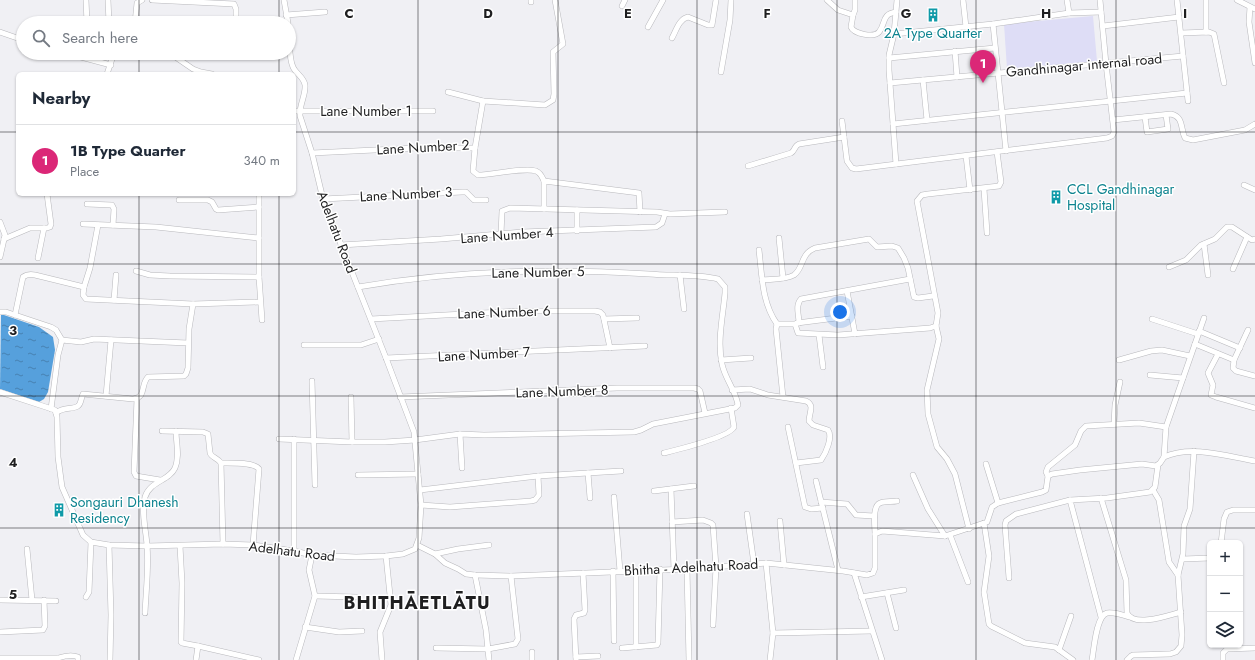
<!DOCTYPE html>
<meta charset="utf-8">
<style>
body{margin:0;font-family:Jost,sans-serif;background:#f6f6f7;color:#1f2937}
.controls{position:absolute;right:12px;bottom:12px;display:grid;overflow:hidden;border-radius:6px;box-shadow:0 1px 3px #0004}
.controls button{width:36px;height:36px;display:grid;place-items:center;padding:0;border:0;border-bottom:1px solid #e0e1e3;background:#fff;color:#1f2937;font:20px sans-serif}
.you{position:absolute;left:840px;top:312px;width:14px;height:14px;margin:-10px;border:3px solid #fff;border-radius:50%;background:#1a73e8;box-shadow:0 0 0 6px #1a73e833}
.badge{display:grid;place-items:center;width:26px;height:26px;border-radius:50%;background:#db2777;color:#fff;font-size:13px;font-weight:700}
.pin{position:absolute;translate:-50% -33px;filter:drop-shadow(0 1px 2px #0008)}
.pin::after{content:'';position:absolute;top:21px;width:14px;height:12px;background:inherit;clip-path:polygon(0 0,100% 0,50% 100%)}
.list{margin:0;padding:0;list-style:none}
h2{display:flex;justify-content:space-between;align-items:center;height:52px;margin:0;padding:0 16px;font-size:17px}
h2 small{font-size:13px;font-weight:400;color:#747a83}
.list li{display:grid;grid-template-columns:26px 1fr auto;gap:12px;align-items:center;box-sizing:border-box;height:72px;padding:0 16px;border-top:1px solid #e0e1e3}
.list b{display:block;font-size:15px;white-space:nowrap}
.list p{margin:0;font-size:13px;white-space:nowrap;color:#747a83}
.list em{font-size:13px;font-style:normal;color:#747a83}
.icon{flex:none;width:22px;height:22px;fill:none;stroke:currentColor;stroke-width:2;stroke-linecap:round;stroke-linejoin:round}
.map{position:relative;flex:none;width:1255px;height:660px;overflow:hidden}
.search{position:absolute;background:#fff;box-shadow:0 1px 3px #0004;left:16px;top:16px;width:280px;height:44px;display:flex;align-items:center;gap:10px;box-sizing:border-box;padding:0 14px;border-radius:22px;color:#747a83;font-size:15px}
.panel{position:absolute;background:#fff;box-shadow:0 1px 3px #0004;left:16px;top:72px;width:280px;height:124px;border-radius:6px}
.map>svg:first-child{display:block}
.green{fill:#deddf6}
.water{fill:url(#water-ripples)}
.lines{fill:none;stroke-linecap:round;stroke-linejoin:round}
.minor-casing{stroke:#b8b8bc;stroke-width:6}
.minor{stroke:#fff;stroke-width:5}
.grid{fill:none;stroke:#1f1f20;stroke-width:1;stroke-opacity:0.55}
.labels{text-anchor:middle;stroke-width:3;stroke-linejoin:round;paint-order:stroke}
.culture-label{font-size:14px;fill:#0d838f;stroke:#fff;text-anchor:start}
.street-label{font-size:14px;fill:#1f1f20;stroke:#fff}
.district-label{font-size:18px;font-weight:bold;letter-spacing:1px;fill:#1f1f20;stroke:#fff}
.grid-label{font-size:13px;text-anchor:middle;font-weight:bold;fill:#1f1f20;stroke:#fff;stroke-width:3;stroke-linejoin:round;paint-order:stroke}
</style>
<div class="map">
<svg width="1255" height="660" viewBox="0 0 1255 660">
<defs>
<pattern id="water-ripples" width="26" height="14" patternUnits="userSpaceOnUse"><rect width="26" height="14" fill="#56a0dc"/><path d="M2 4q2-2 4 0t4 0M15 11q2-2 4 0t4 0" fill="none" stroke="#4782b2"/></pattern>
</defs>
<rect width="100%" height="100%" fill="#f0f0f4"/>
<polygon class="green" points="1093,16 1097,61 1007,69 1004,24"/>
<polygon class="water" points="1,314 39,327 53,337 55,350 48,392 44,399 39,402 0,389"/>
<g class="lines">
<g class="minor-casing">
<g id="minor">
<polyline points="86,0 87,23"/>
<polyline points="108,0 109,23"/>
<polyline points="152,0 234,4 236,9 236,23"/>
<polyline points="284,0 288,23"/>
<polyline points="531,0 531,2"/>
<path d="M827,0L838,10L853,15L851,27C854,34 874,38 879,32C886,24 881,14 896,12"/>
<polyline points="897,0 894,34 993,24 1069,13 1101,12"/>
<polyline points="963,0 966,27"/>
<polyline points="1067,0 1069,13"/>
<polyline points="1177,0 1188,101"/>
<polyline points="1237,0 1255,9"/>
<polyline points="622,6 625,0"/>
<polyline points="1250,7 1249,22 1255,63"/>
<polyline points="286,15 325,12"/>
<polyline points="853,15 855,10 855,0"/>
<polyline points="135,23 137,3 142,0"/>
<polyline points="993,24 1006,151"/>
<polyline points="1103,26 1179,17"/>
<polyline points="648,27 663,0"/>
<polyline points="0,32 23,40"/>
<polyline points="1206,32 1206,0"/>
<polyline points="1181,33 1209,32 1214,34 1224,83"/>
<polyline points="894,34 889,55 889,70 896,164"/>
<path d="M672,38C676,31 679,19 688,17L708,25H712L716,0"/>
<polyline points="955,51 957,77"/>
<polyline points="48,53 77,56 111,65"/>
<polyline points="160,53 174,56 193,69 201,72 212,74"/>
<polyline points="233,55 234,53"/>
<polyline points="889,58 995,48"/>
<polyline points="721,72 730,20 731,0"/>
<polyline points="107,74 114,53"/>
<polyline points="923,80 927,120"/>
<polyline points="890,83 1183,56"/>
<polyline points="448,92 483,101"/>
<polyline points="294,111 433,111"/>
<polyline points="1145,117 1147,132 1168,129 1166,115"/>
<path d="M1113,120L1171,114C1184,117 1180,128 1185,138L1193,140L1245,130L1255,124"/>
<polyline points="842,121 847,161 852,168 856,169 1107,138 1112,136 1114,132 1106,64 1100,0"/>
<polyline points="893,124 1187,93"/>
<path d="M475,148L473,171L478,175C493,175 523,167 536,171C541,173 542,177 544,181"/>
<polyline points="312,153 416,148 475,148 483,101 545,105 553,100 554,94 553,52 563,44 555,0"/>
<polyline points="966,156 970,190"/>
<path d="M748,166L791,153C795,151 794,146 799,144L844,137"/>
<polyline points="1244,185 1255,190"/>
<polyline points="984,189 987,233"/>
<polyline points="259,194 259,277 262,320"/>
<polyline points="323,199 462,192 466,192 474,200 486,200"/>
<polyline points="179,200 208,200 212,202 216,209 218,210 259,207"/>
<polyline points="87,204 112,205 114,209 113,225"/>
<polyline points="544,209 544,181 639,193 640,212"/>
<polyline points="577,210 577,231"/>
<polyline points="0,222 5,235 0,257"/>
<polyline points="83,224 156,227 259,238"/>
<polyline points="501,234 502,211 510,208 657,212 670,214 725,212"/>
<polyline points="779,238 783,278"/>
<polyline points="4,239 30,228 47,228 50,227 51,224 47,194"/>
<polyline points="1204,244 1208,275"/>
<polyline points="341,245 441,239 522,232 656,227 662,223 665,214"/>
<path d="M759,250C762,276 762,303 777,324"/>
<polyline points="38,258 44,228"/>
<polyline points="1169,267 1186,260 1201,245 1215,239 1227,227 1232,227 1252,240 1255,239"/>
<polyline points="1233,269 1247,237"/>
<polyline points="136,271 150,275 170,276 259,277"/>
<polyline points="680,275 684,309"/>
<path d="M762,280C771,279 786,280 794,275C804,268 800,254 815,248L869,239L877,247L892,246L898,248L904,258L908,268L914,297L918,298L933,296"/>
<polyline points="84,287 83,295 86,299 193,304 260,302"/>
<polyline points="847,291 855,334"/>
<polyline points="114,300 116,275"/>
<polyline points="0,312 6,312 51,327 56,330 62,340"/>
<path d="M15,315L23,277C27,274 30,274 35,275L84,287L90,268L98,225"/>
<polyline points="371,319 518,311 595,311 600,312 603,315 610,348"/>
<polyline points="604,319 637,318"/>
<polyline points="1152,319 1198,334"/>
<polyline points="797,323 852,316"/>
<path d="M799,323C799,315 795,305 801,299L910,279"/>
<polyline points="1248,330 1234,360 1233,368 1236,371 1255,376"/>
<polyline points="1199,331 1240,348"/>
<polyline points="819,335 823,367"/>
<polyline points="1195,344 1234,360"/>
<polyline points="304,345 361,345 379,339"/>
<polyline points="1218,354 1208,373 1213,385 1211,395 1216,397 1255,408"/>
<polyline points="386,358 645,346"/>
<polyline points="721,360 751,358"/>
<polyline points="1119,360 1151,351 1162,350 1190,356"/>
<polyline points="1150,375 1183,378"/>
<polyline points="312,381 315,485"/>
<path d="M732,390L750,389L768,395L806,401C815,405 809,413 809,421L813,425L828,430C833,437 826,453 821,460L796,463"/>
<path d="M0,392L55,410L57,417L58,457L62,487L83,535L91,542L109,545L147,546L223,544L253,545L294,551L312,555L356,557L386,556L403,554L415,549L419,538L421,505L414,432L386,358L323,199L312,153L300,116C299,105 306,95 305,85C304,77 296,74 293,67C289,58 290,46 289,36"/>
<polyline points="106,396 111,340"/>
<polyline points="351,397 352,442"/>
<polyline points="400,397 617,388 694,388 698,389 700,391 705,413"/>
<polyline points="783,397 776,329 777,324 795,324 798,333 838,335 930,328 936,326"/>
<polyline points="137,399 134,472 136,476 160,480"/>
<polyline points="51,409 58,355 62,340 81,342 94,339 188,343"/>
<path d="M56,413C64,406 73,410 78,406C81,404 81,398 83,394L133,399C147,397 140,385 148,377L184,376L186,374L188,368L189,329L193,304"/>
<polyline points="1114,424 1115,405 1120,382"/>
<polyline points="788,427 805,507 811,509 823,508"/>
<path d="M162,431L203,432L208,434L210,453C212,458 218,458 221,463L223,544"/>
<polyline points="460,434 462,468"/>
<path d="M279,439L352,442H385L415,440L460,434L484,435L634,432L641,430L653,424L735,408L738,405C736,391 725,379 722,364C717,341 723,316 725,293V287L718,279C695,274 672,276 649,274C552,268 454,270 358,287"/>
<polyline points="294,439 294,551"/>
<path d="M664,453C676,450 730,437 734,427L731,408"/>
<polyline points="1164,457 1166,427 1204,318"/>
<path d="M221,463C230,463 254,462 259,469L253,545"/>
<polyline points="986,464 998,503"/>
<polyline points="588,473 590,498"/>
<polyline points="358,475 418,474"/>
<polyline points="913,475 928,509 945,536"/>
<polyline points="1048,476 1046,472 1048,467 1075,445 1081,431 1086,426 1139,423 1166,427"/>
<polyline points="816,481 838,570"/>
<polyline points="671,489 674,569"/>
<polyline points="420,490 538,476 621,471"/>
<polyline points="1153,490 1159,500 1169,562 1178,575"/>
<polyline points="654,491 694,486"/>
<polyline points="614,497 620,571"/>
<path d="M1101,498L1126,580L1127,613C1134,628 1169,615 1181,612"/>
<polyline points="821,502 847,504 856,515 874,516"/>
<polyline points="421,505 450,507 531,501 535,500 539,495 538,476"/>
<polyline points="747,514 754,564"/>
<polyline points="780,521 784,565"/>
<polyline points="672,522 703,520 711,523 713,525 716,567 713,625"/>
<polyline points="984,523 989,556 984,592 989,624 991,626 1025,643 1055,647 1073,660"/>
<polyline points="969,529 955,474 947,459 937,447 928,414 927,390 939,339 936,326 938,313 917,201 922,195 928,194 999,186 1001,182 997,152"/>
<path d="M875,534C875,526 872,506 880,503C885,501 892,502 897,501"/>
<polyline points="950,535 968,582"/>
<polyline points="1221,543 1224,519 1227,512 1233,510 1255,510"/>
<polyline points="109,545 111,615 110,660"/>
<path d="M417,545L435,554L445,563L458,569L466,574L475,575L511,576L687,569L766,563L843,571L867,575L873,573L875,568V534L882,531L945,536L987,522L992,507L998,503L1042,492L1046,490L1048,476L1052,474L1080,470L1142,464L1156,466L1160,463L1164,457C1191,445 1226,456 1255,461"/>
<polyline points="180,546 182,583 181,642 182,643 198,646"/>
<polyline points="27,549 32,600"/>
<polyline points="435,554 458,549 489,545"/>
<polyline points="1183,559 1210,558"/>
<polyline points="766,563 773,633 770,660"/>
<polyline points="687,569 689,660"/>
<polyline points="613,571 614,641"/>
<polyline points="854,573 882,660"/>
<polyline points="475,575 486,630 489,660"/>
<polyline points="1009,578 1005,525 1006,521 1016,514 1070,500"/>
<polyline points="887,593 896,628"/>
<polyline points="315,596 356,597"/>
<polyline points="86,597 89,592 91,542"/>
<polyline points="861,597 904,590"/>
<polyline points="0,600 56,601"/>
<path d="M145,613C146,591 149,567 147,545C146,530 141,513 145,497C150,481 169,481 175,468C180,457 176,442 176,431"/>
<polyline points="1101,617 1070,500 1107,498 1150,492 1155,487 1158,465"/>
<polyline points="305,627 339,632 362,631"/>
<polyline points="0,632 43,630 45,626 44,600"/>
<polyline points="773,633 872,631"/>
<polyline points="636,647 636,570"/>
<polyline points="436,648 488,649 515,644 518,639 511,576"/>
<polyline points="622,648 657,645 658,643 660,569"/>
<polyline points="1059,650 1071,616"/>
<polyline points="532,652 532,660"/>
<polyline points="576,657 598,656"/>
<path d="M0,658H58C64,656 71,654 78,657V660"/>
<polyline points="196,660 198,646 259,660"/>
<polyline points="296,660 315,596 309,570 312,555"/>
<polyline points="382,660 380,632 391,605 386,556"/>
<polyline points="576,660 574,619 576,615 584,613 585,610 583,573"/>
<path d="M1092,660C1094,649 1096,616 1107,613C1114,612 1123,615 1129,617"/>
<polyline points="1127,660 1131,656 1133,655 1170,654 1176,652 1181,646 1182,635 1178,575 1183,554 1184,526 1190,509 1194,451"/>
<polyline points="1223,660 1223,653 1227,649 1255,648"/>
</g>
</g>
<use href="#minor" class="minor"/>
</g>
<path class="grid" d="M139,0V23M279,0V23M418,0V660M558,0V660M697,0V660M837,0V660M976,0V660M1116,0V660M139,53V74M279,53V74M0,132H18M294,132H1255M139,194V660M279,194V660M0,264H1255M0,396H1255M0,528H1255"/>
<defs>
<g id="building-bare" transform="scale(1.08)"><path d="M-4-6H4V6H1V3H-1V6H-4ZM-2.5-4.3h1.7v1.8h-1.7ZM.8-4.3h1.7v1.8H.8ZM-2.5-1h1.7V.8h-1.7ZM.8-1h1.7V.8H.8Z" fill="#0f9aa8" stroke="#fff" stroke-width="2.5" paint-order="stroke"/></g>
</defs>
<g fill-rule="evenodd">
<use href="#building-bare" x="933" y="15"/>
<use href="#building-bare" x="1056" y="197"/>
<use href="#building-bare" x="59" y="510"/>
</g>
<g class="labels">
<g class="culture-label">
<text x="933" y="38" text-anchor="middle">2A Type Quarter</text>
<text x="1067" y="194">CCL Gandhinagar<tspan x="1067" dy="16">Hospital</tspan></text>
<text x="70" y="507">Songauri Dhanesh<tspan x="70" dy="16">Residency</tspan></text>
</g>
<g class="street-label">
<text transform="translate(1084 65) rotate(-5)" y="5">Gandhinagar internal road</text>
<text x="366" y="116">Lane Number 1</text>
<text transform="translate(423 147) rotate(-3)" y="5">Lane Number 2</text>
<text transform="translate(406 194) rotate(-3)" y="5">Lane Number 3</text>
<text transform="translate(337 232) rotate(69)" y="5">Adelhatu Road</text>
<text transform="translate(507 235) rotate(-4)" y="5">Lane Number 4</text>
<text transform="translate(538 272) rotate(-1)" y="5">Lane Number 5</text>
<text transform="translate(504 312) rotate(-2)" y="5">Lane Number 6</text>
<text transform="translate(484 354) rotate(-3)" y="5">Lane Number 7</text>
<text transform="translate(562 391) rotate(-2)" y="5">Lane Number 8</text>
<text transform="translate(292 551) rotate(7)" y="5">Adelhatu Road</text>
<text transform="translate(691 567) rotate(-3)" y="5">Bhitha - Adelhatu Road</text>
</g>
<g class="district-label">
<text x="417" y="609">BHITHĀETLĀTU</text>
</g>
</g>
<g class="grid-label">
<text x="349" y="18">C</text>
<text x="488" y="18">D</text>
<text x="628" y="18">E</text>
<text x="767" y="18">F</text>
<text x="906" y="18">G</text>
<text x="1046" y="18">H</text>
<text x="1185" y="18">I</text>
<text x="13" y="335">3</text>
<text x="13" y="467">4</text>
<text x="13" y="599">5</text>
</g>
</svg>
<div class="controls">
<button>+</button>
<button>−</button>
<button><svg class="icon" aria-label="layers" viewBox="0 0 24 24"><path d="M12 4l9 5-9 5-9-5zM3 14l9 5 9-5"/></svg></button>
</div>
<div class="you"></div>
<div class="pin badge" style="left:983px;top:83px">1</div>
<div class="search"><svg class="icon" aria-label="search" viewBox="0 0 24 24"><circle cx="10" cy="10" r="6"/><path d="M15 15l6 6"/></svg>Search here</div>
<section class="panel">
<h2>Nearby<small></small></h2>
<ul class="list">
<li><span class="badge">1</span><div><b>1B Type Quarter</b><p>Place</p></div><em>340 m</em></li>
</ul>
</section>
</div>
